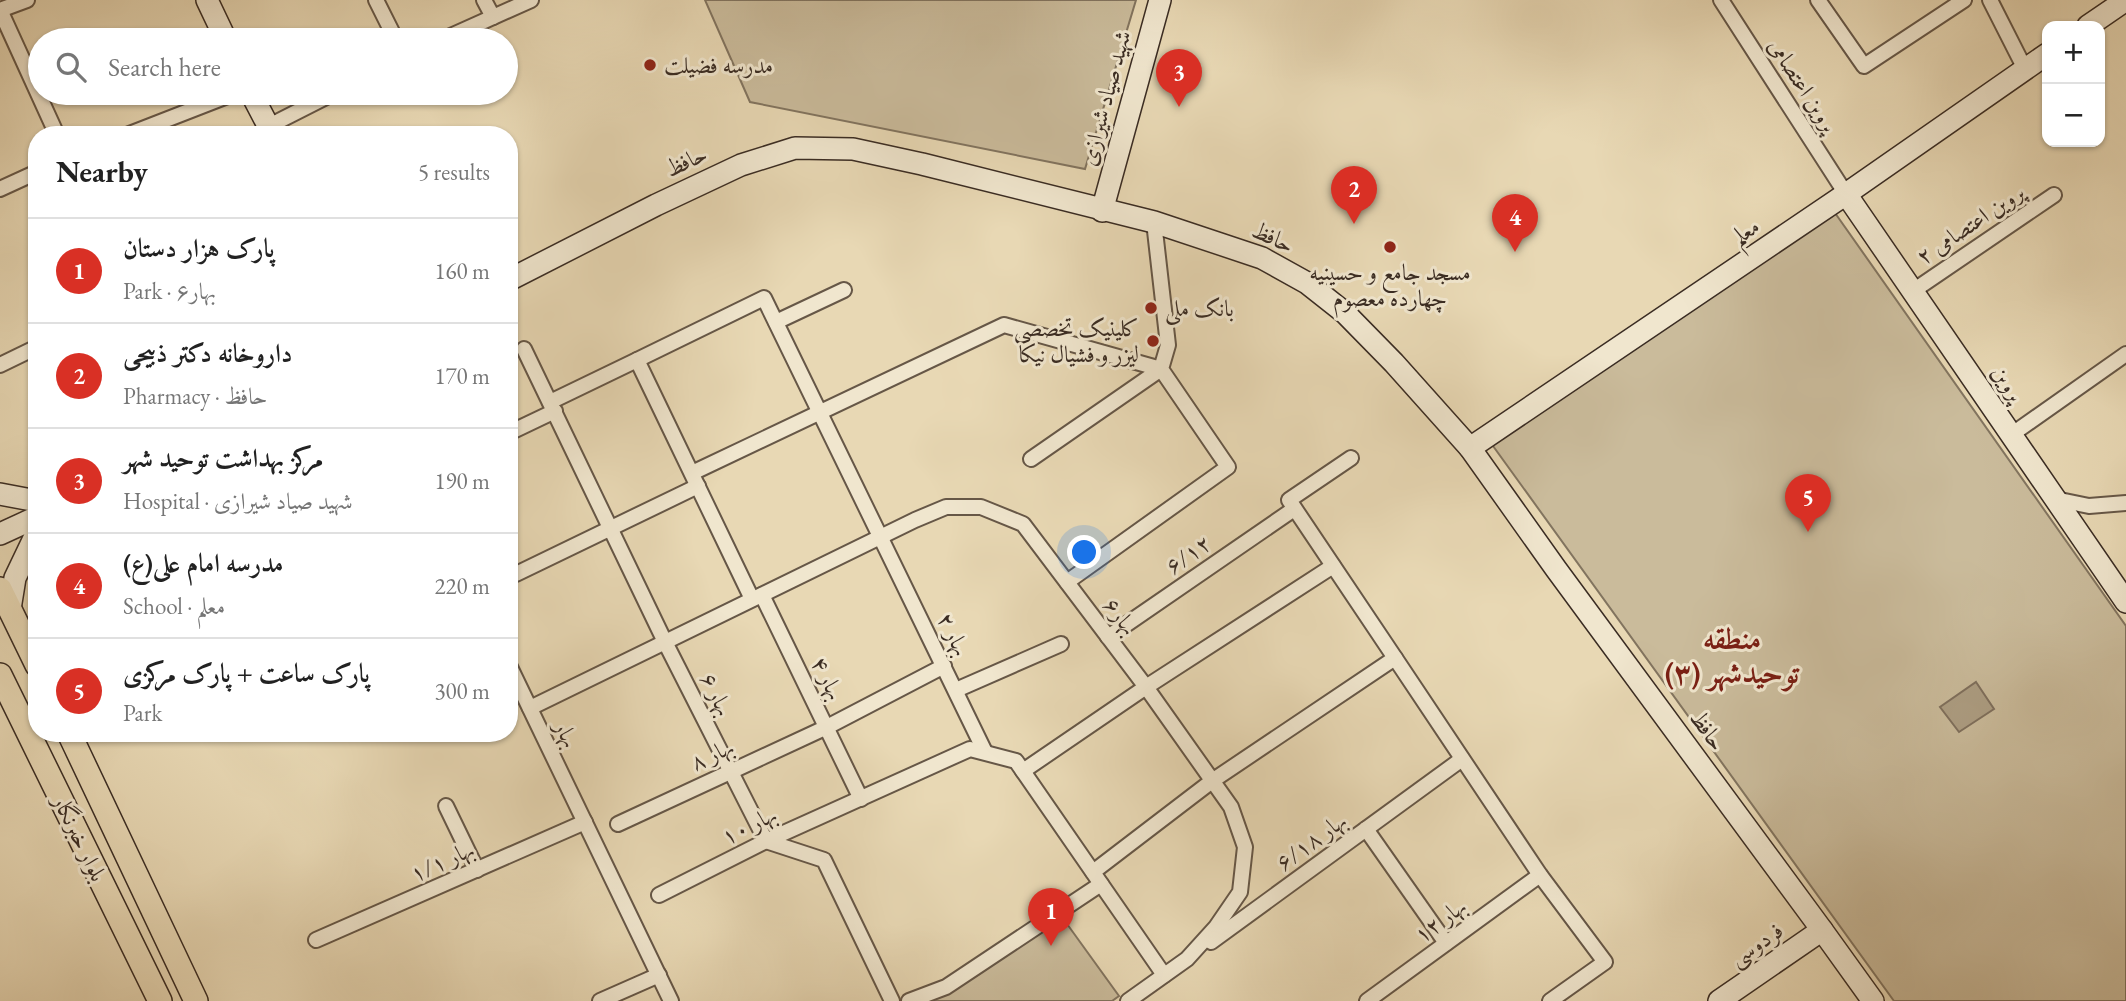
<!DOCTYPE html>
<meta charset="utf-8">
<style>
body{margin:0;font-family:"EB Garamond",Amiri,serif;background:#f2f2f2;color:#222}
.controls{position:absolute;right:21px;top:21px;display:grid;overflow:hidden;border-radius:14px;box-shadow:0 2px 5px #0004}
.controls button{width:63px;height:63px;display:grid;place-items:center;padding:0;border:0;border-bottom:2px solid #e0e0e0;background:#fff;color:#222;font:35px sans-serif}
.you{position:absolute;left:1085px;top:553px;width:24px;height:24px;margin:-18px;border:5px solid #fff;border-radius:50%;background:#1a73e8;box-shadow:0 0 0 10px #1a73e833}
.badge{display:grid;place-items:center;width:46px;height:46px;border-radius:50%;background:#d93025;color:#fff;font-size:23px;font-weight:700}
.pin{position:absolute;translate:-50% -58px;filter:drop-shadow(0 2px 4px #0008)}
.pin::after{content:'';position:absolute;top:37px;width:24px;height:21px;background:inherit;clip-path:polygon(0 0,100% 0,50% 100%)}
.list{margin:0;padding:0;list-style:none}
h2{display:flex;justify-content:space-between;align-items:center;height:91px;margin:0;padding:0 28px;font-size:30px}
h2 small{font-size:23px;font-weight:400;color:#767676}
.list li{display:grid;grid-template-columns:46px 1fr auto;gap:21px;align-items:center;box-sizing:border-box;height:105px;padding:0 28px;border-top:2px solid #e0e0e0}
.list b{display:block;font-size:26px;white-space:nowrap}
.list p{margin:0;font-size:23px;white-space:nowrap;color:#767676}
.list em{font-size:23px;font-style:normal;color:#767676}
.icon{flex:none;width:38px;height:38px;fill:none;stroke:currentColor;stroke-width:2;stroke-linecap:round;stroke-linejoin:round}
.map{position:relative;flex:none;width:2126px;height:1001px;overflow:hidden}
.search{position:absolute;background:#fff;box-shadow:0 2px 5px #0004;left:28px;top:28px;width:490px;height:77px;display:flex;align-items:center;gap:18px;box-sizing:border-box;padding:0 24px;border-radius:38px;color:#767676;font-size:26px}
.panel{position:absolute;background:#fff;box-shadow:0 2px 5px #0004;left:28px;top:126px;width:490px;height:616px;border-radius:28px}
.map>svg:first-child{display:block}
.green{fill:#cabb9b;stroke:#82745f;stroke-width:2}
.water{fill:#ad9e83;stroke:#7f705d;stroke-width:2}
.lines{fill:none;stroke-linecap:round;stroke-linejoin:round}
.street-casing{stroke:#665747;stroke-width:18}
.secondary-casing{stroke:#3a2c23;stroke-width:24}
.primary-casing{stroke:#3a2c23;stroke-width:26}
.street{stroke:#f0e6ce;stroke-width:14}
.secondary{stroke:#f0e6ce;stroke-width:21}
.primary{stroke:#e8d8b4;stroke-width:23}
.poi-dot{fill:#8f2418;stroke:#f0e6ce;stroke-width:2.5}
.labels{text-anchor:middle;stroke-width:6;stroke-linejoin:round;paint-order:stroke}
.poi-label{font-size:23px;fill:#3a2c23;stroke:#f0e6ce;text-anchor:start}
.street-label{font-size:23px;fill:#3a2c23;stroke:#f0e6ce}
.district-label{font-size:30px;font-weight:bold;fill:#7a1f14;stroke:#f0e6ce}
</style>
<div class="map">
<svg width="2126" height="1001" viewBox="0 0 2126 1001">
<rect width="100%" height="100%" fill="#e8d8b4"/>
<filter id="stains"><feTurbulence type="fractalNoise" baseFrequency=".00286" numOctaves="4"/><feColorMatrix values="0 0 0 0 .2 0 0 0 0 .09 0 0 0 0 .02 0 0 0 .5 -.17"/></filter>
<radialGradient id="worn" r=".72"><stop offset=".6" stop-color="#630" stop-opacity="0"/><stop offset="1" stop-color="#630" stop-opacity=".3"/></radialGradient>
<g class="green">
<polygon points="705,0 1136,0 1085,169 750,102"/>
<polygon points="1828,203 2126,626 2126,1001 1894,1001 1488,439"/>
<polygon points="1062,917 1119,996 1112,1001 929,1001 978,975"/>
</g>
<polygon class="water" points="1976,682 1994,709 1959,732 1940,707"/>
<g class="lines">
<g class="street-casing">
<g id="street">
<polyline points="376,0 396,40"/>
<polyline points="484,0 493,17"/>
<polyline points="1721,0 1846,194"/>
<polyline points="1818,0 1864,66 1964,0"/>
<polyline points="1990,0 2025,69"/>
<polyline points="0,10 57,135"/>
<polyline points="0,10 27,0"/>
<polyline points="442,40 531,0"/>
<polyline points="269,126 334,93"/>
<polyline points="127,135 235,93"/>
<polyline points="0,189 37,172"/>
<polyline points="1913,291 2054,195"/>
<polyline points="776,322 844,290"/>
<polyline points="524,349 665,642 766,841 824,860 892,1001"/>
<polyline points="637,360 764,298 985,752"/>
<polyline points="0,365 37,347"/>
<polyline points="550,402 637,360 752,599"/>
<polyline points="509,433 555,411"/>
<polyline points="2011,435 2126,354"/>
<polyline points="692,473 1004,325 1161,369 1031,459"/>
<polyline points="2055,499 2089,506 2126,503"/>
<polyline points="516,574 698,486"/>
<polyline points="1067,582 1228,467 1161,369 1168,345 1154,222"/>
<polyline points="762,595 861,799"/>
<polyline points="1108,637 1294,509"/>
<polyline points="1395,658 1540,875 1605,962 1550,1001"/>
<polyline points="509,665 671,1001"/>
<polyline points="956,690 1061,644"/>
<polyline points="530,708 915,520 946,507 981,507 1023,524 1146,687 1231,807 1245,847 1240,892 1216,927 1187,959 1128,1001"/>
<polyline points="1023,771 1146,687 1333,566"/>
<polyline points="446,806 477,870"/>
<polyline points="618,824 827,727 944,666"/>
<polyline points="1366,829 1446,943"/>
<polyline points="1093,872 1212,781 1395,658 1289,500 1351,458"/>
<polyline points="659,895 766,841 970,749 1016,761 1164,975"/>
<polyline points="316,940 585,822"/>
<polyline points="1211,942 1462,759"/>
<polyline points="600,1001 659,975"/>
<polyline points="909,1001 946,987 1101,884"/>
<polyline points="1367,1001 1540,875"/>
</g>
</g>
<g class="secondary-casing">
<g id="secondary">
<polyline points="207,0 226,40"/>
<polyline points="2088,26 2126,0"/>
<polyline points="251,93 273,135"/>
<polyline points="1846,194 2126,602"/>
<polyline points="1102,211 1160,0"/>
<polyline points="509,280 656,205 741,165 795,148 853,149 922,164 1154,222 1262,258 1307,283 1345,313 1394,363 1470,448 1556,569 1822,930 1873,1001"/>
<polyline points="1470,448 1846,194 2047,54"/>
<polyline points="0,494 37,501"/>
<polyline points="0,534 37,517"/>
<polyline points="10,609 15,578 37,532"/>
<polyline points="1719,1001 1822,930"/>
</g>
</g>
<g class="primary-casing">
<g id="primary">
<polyline points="0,589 37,665"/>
<polyline points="0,675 160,1001"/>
<polyline points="69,733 196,1001"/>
</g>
</g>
<use href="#street" class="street"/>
<use href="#secondary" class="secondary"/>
<use href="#primary" class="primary"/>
</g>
<g class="poi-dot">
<circle cx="650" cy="65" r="7"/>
<circle cx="1390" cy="247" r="7"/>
<circle cx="1151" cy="308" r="7"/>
<circle cx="1153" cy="341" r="7"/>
</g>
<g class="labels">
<g class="poi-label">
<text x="664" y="73">مدرسه فضیلت</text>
<text x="1390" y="280" text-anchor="middle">مسجد جامع و حسینیه<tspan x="1390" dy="26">چهارده معصوم</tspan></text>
<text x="1165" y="316">بانک ملی</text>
<text x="1139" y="336" text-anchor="end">کلینیک تخصصی<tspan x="1139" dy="26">لیزر و فشیال نیکا</tspan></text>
</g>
<g class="street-label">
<text transform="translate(1803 85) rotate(57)" y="8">پروین اعتصامی</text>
<text transform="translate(1105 98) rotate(-75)" y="8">شهید صیاد شیرازی</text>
<text transform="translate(686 161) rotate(-25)" y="8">حافظ</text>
<text transform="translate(1970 224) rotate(-34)" y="8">پروین اعتصامی ۲</text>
<text transform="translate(1745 231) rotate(-34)" y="8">معلم</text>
<text transform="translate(1273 237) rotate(24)" y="8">حافظ</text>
<text transform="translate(2008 383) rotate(56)" y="8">پروین</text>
<text transform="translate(1188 554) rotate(-35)" y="8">۶/۱۲</text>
<text transform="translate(1121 616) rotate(53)" y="8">بهار۶</text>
<text transform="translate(954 634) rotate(64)" y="8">بهار ۲</text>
<text transform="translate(828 678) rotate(64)" y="8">بهار ۴</text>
<text transform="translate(717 694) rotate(64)" y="8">بهار ۶</text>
<text transform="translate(1708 730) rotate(54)" y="8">حافظ</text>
<text transform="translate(567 734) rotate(64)" y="8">بهار</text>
<text transform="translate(712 754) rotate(-25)" y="8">بهار ۸</text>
<text transform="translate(749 825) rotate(-26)" y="8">بهار ۱۰</text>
<text transform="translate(80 838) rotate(64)" y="8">بلوار خبرنگار</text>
<text transform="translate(1311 841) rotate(-36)" y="8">بهار ۶/۱۸</text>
<text transform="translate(442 861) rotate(-24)" y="8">بهار ۱/۱</text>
<text transform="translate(1440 920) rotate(-36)" y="8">بهار ۱۲</text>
<text transform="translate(1756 944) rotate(-34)" y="8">فردوسی</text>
</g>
<g class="district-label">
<text x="1732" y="649">منطقه<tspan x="1732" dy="34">توحیدشهر (۳)</tspan></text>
</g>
</g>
<rect width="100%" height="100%" filter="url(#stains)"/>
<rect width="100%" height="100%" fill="url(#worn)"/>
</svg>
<div class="controls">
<button>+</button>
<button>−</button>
</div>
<div class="you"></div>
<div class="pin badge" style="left:1051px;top:946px">1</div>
<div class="pin badge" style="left:1354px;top:224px">2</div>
<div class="pin badge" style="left:1179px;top:107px">3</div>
<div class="pin badge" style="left:1515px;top:252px">4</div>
<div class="pin badge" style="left:1808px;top:532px">5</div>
<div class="search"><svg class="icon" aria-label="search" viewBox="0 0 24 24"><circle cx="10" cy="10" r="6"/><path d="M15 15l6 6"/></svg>Search here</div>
<section class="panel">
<h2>Nearby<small>5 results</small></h2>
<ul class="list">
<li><span class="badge">1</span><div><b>پارک هزار دستان</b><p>Park · بهار۶</p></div><em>160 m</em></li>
<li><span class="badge">2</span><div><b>داروخانه دکتر ذبیحی</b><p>Pharmacy · حافظ</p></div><em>170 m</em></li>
<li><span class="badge">3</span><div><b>مرکز بهداشت توحید شهر</b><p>Hospital · شهید صیاد شیرازی</p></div><em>190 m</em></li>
<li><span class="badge">4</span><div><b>مدرسه امام علی(ع)</b><p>School · معلم</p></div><em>220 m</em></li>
<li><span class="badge">5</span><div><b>پارک ساعت + پارک مرکزی</b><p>Park</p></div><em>300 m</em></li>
</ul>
</section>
</div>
